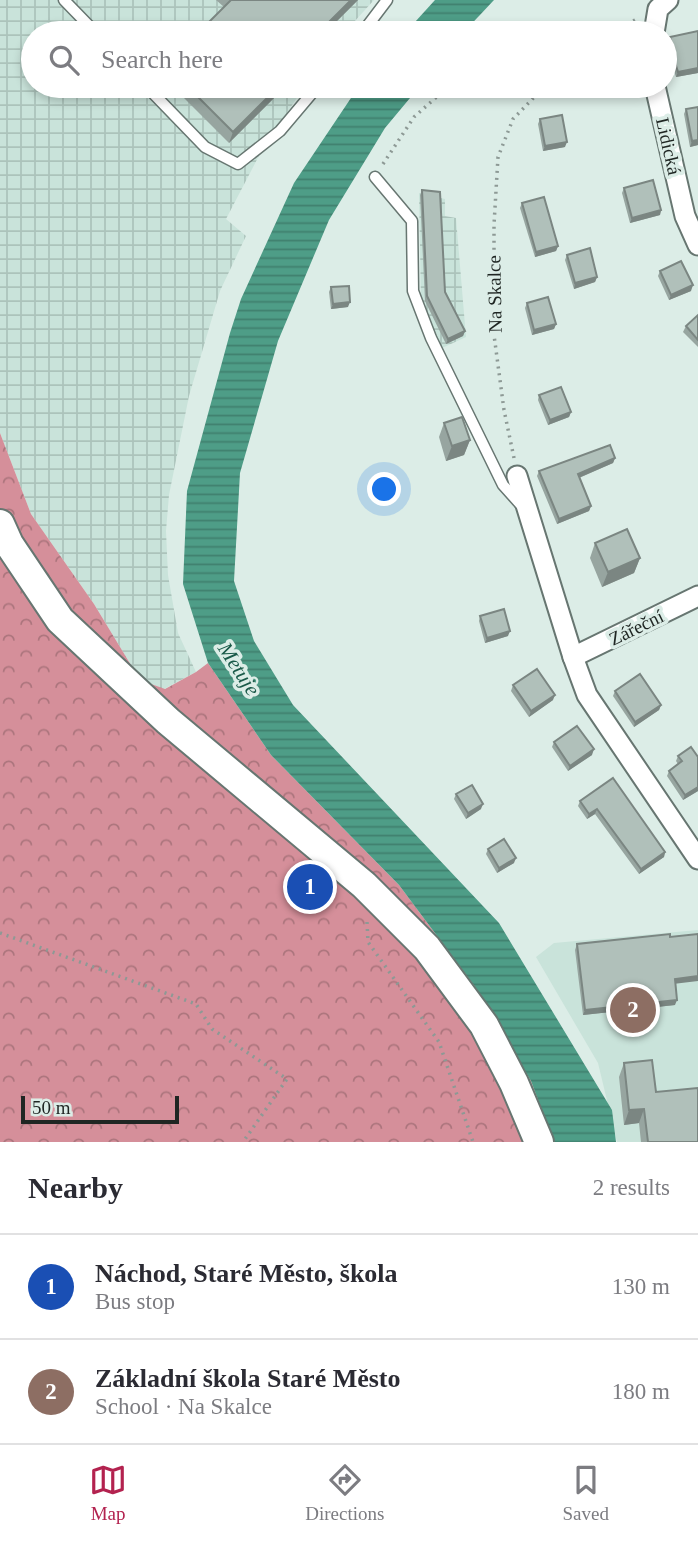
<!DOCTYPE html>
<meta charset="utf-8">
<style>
body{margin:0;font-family:Georgia,serif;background:#f7f7f7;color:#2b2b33}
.scale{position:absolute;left:21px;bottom:18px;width:158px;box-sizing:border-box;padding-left:7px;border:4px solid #1f2623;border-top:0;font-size:19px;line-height:24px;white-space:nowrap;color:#1f2623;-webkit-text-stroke:5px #dcede7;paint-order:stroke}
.you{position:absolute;left:385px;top:490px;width:24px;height:24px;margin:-18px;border:5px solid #fff;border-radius:50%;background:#1a73e8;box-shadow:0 0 0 10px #1a73e833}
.badge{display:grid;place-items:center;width:46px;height:46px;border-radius:50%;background:#b3224f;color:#fff;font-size:23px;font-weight:700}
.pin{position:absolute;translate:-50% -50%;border:4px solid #fff;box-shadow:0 2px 7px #0006}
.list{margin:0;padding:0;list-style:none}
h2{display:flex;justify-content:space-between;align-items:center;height:91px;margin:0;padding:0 28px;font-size:30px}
h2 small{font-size:23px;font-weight:400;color:#7c7c81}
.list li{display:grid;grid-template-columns:46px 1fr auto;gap:21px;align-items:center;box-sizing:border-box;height:105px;padding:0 28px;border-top:2px solid #e1e1e2}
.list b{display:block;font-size:26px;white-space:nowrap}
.list p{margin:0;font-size:23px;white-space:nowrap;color:#7c7c81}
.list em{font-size:23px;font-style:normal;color:#7c7c81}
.icon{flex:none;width:38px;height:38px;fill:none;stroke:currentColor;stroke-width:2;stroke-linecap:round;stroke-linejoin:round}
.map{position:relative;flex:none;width:698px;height:1142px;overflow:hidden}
.search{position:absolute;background:#fff;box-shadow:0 4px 10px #0003;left:21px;right:21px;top:21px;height:77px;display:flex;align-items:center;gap:18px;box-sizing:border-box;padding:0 24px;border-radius:38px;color:#7c7c81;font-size:26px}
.sheet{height:301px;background:#fff}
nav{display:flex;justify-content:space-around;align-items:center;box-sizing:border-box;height:98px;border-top:2px solid #e1e1e2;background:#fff;font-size:19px;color:#7c7c81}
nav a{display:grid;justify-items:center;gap:4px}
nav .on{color:#b3224f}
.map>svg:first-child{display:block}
.built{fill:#c9e3da}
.industrial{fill:url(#industrial-grid)}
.forest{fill:url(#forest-crowns)}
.water{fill:url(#water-rules)}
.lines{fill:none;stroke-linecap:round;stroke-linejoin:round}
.lane-casing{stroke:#677671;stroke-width:13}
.street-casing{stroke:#677671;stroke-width:23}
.secondary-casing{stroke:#677671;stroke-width:32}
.path{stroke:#8d9995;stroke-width:3.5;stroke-dasharray:2 5;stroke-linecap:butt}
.lane{stroke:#fff;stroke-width:10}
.street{stroke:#fff;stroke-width:19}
.secondary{stroke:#fff;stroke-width:28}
.wall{fill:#97a5a0}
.shaded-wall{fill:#7b8682}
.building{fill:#b0c0ba;stroke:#7b8682;stroke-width:2}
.labels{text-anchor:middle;stroke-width:7;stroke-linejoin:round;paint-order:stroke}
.street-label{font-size:19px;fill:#1f2623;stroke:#dcede7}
.water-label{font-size:21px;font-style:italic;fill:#1a5a49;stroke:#dcede7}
</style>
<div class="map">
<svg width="698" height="1142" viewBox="0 0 698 1142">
<defs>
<pattern id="industrial-grid" width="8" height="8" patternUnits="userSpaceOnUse" patternTransform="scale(1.75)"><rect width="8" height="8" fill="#c9e3da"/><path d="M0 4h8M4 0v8" fill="none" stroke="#acc3bb"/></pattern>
<pattern id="forest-crowns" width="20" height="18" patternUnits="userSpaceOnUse" patternTransform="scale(1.75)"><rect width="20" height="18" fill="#d58f9a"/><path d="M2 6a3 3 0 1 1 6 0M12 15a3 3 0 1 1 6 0" fill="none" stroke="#ac757d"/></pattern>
<pattern id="water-rules" width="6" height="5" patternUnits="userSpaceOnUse" patternTransform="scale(1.75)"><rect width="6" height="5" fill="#4e9d87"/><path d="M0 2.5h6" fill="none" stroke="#40806e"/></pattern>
</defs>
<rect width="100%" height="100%" fill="#dcede7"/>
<polygon class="built" points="698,930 698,1142 617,1142 598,1063 536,957 554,943"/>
<g class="industrial">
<polygon points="0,0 374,0 344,33 33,33 33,86 305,86 263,148 226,219 246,236 220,291 189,396 169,495 166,531 168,575 178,633 196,672 164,689 140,680 94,604 31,514 0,433"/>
<polygon points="419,193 445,199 445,216 456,218 466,337 440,349 421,302"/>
</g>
<polygon class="forest" points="0,433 31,514 94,604 140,680 165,689 196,672 208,663 271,755 399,885 476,988 531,1081 554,1142 0,1142"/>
<g class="water">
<polygon points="435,0 494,0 463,33 405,33"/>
<polygon points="359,86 420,86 385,128 329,220 278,341 240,473 234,581 254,641 293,705 499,923 612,1110 616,1142 554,1142 531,1081 476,988 399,885 271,755 208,663 183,584 187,491 230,333 241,299 294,183"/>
</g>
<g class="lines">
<g class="lane-casing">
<g id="lane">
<polyline points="64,0 96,33"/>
<polyline points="362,33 387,0"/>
<polyline points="146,86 205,147 238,164 280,131 318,86"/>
<polyline points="375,177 412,221 413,291 431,338 503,485 520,504"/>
</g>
</g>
<g class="street-casing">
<g id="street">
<polyline points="654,33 658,9 668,0"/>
<polyline points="655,86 685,216 698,245"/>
<polyline points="517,476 573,657 587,695 698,859"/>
<polyline points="573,657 698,596"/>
</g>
</g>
<g class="secondary-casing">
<polyline id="secondary" points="0,524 9,544 60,620 168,721 364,885 427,948 484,1025 514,1083 539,1142"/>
</g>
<g class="path">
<polyline points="497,33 498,32"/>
<polyline points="608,33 637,19"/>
<polyline points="383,164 414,117 449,86"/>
<polyline points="514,458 504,410 494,335 494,225 498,157 513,119 545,86"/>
<polyline points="367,922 368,942 439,1042 473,1142"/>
<polyline points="0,933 196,1004 212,1029 287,1079 243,1142"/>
</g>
<use href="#lane" class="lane"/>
<use href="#street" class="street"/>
<use href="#secondary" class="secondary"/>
</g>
<g class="wall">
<polygon points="216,0 358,0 325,33 198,33 224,7"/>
<polygon points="698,31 698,73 676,77 669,55 670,52 668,42 670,37"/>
<polygon points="172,86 286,86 229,143"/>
<polygon points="698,107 698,145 690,147 684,114 686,109"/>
<polygon points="540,119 565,147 543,151 538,124"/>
<polygon points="624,188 661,210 660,215 630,223 622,193"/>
<polygon points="422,190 445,292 465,331 463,336 446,344 425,301 420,195"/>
<polygon points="522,203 558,246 556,251 535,257 520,208"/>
<polygon points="567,255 597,277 595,282 574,289 565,260"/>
<polygon points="660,271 691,291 669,300 658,276"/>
<polygon points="331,287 348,307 331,309 329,292"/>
<polygon points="527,303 556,324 554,329 532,335 525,308"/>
<polygon points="698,315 698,347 683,332 686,326"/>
<polygon points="539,395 571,412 569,417 548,425 538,400"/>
<polygon points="444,423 470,440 464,455 446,461 439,437"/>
<polygon points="615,458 613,463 579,478 591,506 589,511 557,524 537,476 539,471"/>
<polygon points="595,543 640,558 634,573 602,587 590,558"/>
<polygon points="480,616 508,636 485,643 479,621"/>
<polygon points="513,685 553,700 529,717 511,691"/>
<polygon points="615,691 661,705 659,710 634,727 613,696"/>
<polygon points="554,742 592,755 568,771 552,747"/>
<polygon points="678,756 698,757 698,791 683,800 667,776 669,771 678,764 676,761"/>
<polygon points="613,778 665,852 664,857 639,874 595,814 587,819 578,806 580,801"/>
<polygon points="456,794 481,809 466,819 454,799"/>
<polygon points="488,849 514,863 497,873 486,854"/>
<polygon points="577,944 675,984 675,1005 583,1015 575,950"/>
<polygon points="624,1063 656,1092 698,1142 641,1142 639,1123 624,1125 619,1077"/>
</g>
<g class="shaded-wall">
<polygon points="351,0 358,0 325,33 318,33"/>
<polygon points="698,68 698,73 676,77 678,72"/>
<polygon points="279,86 286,86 229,143 233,132"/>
<polygon points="698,140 698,145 690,147 692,141"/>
<polygon points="567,142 565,147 543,151 545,146"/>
<polygon points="661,210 660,215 630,223 632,218"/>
<polygon points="558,246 556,251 535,257 536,252"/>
<polygon points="597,277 595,282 574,289 575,283"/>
<polygon points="693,285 691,291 669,300 671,295"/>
<polygon points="350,302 348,307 331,309 333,304"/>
<polygon points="556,324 554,329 532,335 534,330"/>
<polygon points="465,331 463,336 446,344 448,339"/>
<polygon points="571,412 569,417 548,425 550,420"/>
<polygon points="470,440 464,455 446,461 452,446"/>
<polygon points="615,458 613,463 576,479 578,474"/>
<polygon points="591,506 589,511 557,524 559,519"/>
<polygon points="640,558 634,573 602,587 608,572"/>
<polygon points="510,631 508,636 485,643 487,638"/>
<polygon points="555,695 553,700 529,717 531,711"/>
<polygon points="661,705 659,710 634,727 635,722"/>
<polygon points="594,749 592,755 568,771 570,766"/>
<polygon points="698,787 698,791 683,800 685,795"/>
<polygon points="483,804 481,809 466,819 468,813"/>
<polygon points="597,809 595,814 587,819 589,814"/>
<polygon points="665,852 664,857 639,874 641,869"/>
<polygon points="516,858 514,863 497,873 499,868"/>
<polygon points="698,976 698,981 673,984 675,979"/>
<polygon points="677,1000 675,1005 583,1015 585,1010"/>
<polygon points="644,1109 639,1123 624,1125 629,1110"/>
</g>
<g class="building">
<polygon points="231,0 351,0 318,33 198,33"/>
<polygon points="698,31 698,68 678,72 671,50 673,50 670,37"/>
<polygon points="187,86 279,86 233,132"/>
<polygon points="698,107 698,140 692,141 686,109"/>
<polygon points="562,115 567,142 545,146 540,119"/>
<polygon points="653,180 661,210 632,218 624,188"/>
<polygon points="422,190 440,192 445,292 465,331 448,339 427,296"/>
<polygon points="544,197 558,246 536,252 522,203"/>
<polygon points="590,248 597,277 575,283 567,255"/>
<polygon points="681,261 693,285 671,295 660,271"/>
<polygon points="349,286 350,302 333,304 331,287"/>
<polygon points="548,297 556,324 534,330 527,303"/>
<polygon points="698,315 698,340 686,326"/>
<polygon points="561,387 571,412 550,420 539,395"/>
<polygon points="462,417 470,440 452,446 444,423"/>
<polygon points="610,445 615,458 578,474 591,506 559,519 539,471"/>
<polygon points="627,529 640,558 608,572 595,543"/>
<polygon points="504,609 510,631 487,638 480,616"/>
<polygon points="537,669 555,695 531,711 513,685"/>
<polygon points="640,674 661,705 635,722 615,691"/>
<polygon points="577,726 594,749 570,766 554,742"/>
<polygon points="691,747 698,757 698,787 685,795 669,771 682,761 678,756"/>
<polygon points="613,778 665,852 641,869 597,809 589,814 580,801"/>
<polygon points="472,785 483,804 468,813 456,794"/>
<polygon points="504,839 516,858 499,868 488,849"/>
<polygon points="670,934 670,937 698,934 698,976 675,979 677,1000 585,1010 577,944"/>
<polygon points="652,1060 656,1092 698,1088 698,1142 648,1142 644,1109 629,1110 624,1063"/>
</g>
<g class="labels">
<g class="street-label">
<text transform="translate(669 146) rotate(77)" y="7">Lidická</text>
<text transform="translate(494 294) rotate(-91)" y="7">Na Skalce</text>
<text transform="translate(636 627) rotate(-26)" y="7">Zářeční</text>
</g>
<g class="water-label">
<text transform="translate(239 669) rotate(57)" y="7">Metuje</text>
</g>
</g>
</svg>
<div class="scale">50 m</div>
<div class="you"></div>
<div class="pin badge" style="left:310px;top:887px;background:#1a4fb4">1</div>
<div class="pin badge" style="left:633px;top:1010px;background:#8d6e63">2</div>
<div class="search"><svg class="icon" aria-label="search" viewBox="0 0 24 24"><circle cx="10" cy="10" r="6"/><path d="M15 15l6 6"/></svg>Search here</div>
</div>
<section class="sheet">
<h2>Nearby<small>2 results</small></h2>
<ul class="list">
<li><span class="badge" style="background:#1a4fb4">1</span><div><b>Náchod, Staré Město, škola</b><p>Bus stop</p></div><em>130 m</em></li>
<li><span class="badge" style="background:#8d6e63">2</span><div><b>Základní škola Staré Město</b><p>School · Na Skalce</p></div><em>180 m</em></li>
</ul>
</section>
<nav>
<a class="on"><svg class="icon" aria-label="map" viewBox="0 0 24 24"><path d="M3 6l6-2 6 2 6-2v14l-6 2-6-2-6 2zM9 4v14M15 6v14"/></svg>Map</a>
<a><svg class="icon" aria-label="directions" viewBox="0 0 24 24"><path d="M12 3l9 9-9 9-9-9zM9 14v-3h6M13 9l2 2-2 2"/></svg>Directions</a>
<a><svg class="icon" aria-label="saved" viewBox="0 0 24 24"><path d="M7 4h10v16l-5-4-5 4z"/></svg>Saved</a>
</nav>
